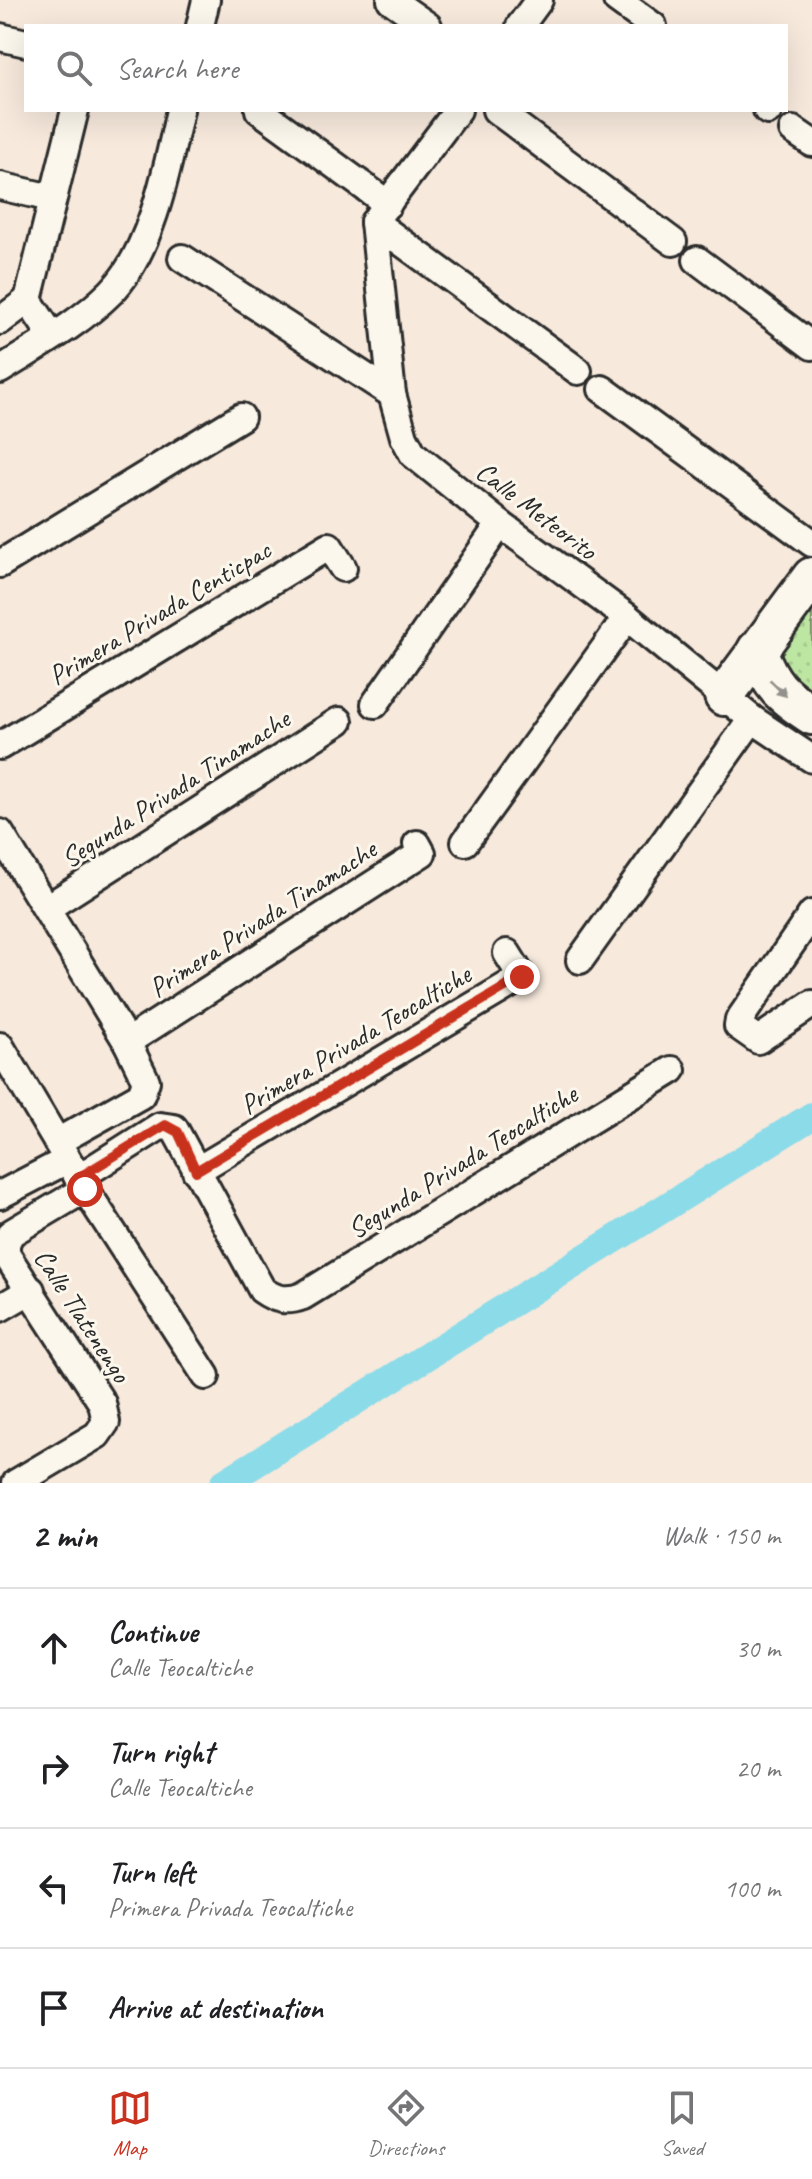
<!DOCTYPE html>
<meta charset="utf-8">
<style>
body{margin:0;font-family:Caveat,sans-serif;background:#f2f2f2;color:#202124}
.stop{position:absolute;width:24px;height:24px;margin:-18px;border:6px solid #c8321e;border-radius:50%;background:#fff}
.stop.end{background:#c8321e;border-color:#fff;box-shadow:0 2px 8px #0008}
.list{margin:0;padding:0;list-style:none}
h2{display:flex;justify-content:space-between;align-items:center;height:104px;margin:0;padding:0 32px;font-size:34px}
h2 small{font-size:26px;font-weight:400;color:#757577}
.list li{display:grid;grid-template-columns:52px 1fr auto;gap:24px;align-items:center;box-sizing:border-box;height:120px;padding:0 32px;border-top:2px solid #e0e0e0}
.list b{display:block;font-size:30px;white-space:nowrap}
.list p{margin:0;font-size:26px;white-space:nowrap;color:#757577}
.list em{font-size:26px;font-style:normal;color:#757577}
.icon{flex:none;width:44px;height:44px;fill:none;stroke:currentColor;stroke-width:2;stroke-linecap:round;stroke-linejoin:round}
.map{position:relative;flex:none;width:812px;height:1483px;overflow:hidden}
.search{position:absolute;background:#fff;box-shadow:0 8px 32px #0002;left:24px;right:24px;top:24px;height:88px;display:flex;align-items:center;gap:20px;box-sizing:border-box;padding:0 28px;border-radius:0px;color:#757577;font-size:30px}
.sheet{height:584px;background:#fff}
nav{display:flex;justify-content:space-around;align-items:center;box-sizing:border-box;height:112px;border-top:2px solid #e0e0e0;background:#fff;font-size:22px;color:#757577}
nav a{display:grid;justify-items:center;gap:4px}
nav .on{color:#c8321e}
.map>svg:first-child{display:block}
.park{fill:url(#park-dots);stroke:#748866;stroke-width:2}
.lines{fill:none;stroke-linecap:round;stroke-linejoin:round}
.canal{stroke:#8cdbe9;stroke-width:28}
.street-casing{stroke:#2b2b2b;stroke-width:32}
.secondary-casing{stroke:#2b2b2b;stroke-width:44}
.street{stroke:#fbf7ec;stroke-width:26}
.secondary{stroke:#fbf7ec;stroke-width:38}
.oneway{fill:#93918c}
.route{stroke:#c8321e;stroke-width:10}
.labels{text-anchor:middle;stroke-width:6;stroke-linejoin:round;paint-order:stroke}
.street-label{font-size:28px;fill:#2b2b2b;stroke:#fbf7ec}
</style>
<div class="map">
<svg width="812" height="1483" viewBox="0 0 812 1483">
<defs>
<pattern id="park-dots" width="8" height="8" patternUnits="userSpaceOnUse" patternTransform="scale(2)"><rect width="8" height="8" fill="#bde6a2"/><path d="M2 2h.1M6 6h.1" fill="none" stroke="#a3c58c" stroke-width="1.8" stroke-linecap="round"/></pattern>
</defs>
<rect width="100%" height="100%" fill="#f7e9dc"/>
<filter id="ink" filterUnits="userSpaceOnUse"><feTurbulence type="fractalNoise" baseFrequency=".0125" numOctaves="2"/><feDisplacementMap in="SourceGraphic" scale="16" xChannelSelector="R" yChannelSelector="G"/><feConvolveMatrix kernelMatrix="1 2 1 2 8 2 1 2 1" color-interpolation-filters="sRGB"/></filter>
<g filter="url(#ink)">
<polygon class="park" points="812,601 812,703 777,658 787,635"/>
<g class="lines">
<polyline class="canal" points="224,1483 812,1116"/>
<g class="street-casing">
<g id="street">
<polyline points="391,0 428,26"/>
<polyline points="617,0 653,26"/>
<polyline points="200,26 206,0"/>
<polyline points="520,26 539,0"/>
<polyline points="0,37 26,43"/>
<polyline points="259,110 388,204"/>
<polyline points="496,110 673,242"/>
<polyline points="767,110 768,111"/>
<polyline points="793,130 812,143"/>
<polyline points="0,186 51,198"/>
<polyline points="378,216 458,110"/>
<polyline points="374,222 392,394 404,437 413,454 500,524 627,617 752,719 812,759"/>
<polyline points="374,222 578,371"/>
<polyline points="182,258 392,394"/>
<polyline points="697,260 812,346"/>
<polyline points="0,321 28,300"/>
<polyline points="52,336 28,300 75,110"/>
<path d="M0,370C38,346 79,324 111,292C152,251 168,165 180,110"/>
<polyline points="602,389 812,543"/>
<polyline points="0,564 241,417"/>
<polyline points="375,704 500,524"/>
<polyline points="0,746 329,546 343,568"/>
<polyline points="0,833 127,1042 146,1081 141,1095 57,1142"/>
<polyline points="465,842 627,617"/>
<polyline points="47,908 339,721"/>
<polyline points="812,914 739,1020 738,1026 758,1040 812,1004"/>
<polyline points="580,960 752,719"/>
<polyline points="127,1042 422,853 417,844"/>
<polyline points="0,1046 85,1189 206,1376"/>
<polyline points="196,1171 522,977 507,953"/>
<path d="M78,1178L160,1126L174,1128L262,1290C276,1300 287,1302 303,1296L672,1070"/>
<polyline points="0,1195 67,1160"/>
<polyline points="0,1308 31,1290"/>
<polyline points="16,1483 97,1435 106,1422 102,1403 6,1254 6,1243 11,1233 85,1189"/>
</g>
</g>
<g class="secondary-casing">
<g id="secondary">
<path d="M757,650C771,686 781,695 812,715"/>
<polyline points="724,696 812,577"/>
</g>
</g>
<use href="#street" class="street"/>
<use href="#secondary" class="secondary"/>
</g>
<defs><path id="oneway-solid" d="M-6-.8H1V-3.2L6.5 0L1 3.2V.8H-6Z" transform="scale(2)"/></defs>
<use class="oneway" href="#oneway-solid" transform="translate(778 688) rotate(45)"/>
</g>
<g class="lines" filter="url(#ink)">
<polyline class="route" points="85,1189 78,1178 165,1125 178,1132 196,1171 522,977"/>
</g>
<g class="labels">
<g class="street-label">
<text transform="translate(537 510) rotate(37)" y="10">Calle Meteorito</text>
<text transform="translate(159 612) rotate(-31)" y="10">Primera Privada Centicpac</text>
<text transform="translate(175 788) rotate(-33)" y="10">Segunda Privada Tinamache</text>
<text transform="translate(262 918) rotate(-33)" y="10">Primera Privada Tinamache</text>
<text transform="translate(355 1039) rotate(-31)" y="10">Primera Privada Teocaltiche</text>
<text transform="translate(462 1161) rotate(-32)" y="10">Segunda Privada Teocaltiche</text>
<text transform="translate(83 1315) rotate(57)" y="10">Calle Tlatenengo</text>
</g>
</g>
</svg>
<div class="stop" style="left:85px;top:1189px"></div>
<div class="stop end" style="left:522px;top:977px"></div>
<div class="search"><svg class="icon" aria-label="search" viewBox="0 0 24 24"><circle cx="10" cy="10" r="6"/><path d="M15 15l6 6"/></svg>Search here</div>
</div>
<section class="sheet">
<h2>2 min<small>Walk · 150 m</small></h2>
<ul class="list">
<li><svg class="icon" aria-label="ahead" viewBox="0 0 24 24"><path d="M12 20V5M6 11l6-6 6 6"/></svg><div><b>Continue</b><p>Calle Teocaltiche</p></div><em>30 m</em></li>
<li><svg class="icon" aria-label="right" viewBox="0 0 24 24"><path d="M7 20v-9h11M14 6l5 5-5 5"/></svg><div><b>Turn right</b><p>Calle Teocaltiche</p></div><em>20 m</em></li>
<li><svg class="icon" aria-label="left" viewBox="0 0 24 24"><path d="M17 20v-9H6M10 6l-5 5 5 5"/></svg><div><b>Turn left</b><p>Primera Privada Teocaltiche</p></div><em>100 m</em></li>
<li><svg class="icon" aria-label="arrive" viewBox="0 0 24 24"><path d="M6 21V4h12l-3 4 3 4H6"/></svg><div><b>Arrive at destination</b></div></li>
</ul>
</section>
<nav>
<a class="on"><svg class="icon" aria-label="map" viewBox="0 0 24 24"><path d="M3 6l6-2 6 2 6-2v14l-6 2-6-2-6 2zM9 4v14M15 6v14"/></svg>Map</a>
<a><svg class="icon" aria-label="directions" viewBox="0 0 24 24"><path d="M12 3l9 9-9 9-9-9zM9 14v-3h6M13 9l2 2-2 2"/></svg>Directions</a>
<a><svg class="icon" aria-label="saved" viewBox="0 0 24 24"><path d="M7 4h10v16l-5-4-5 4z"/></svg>Saved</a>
</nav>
